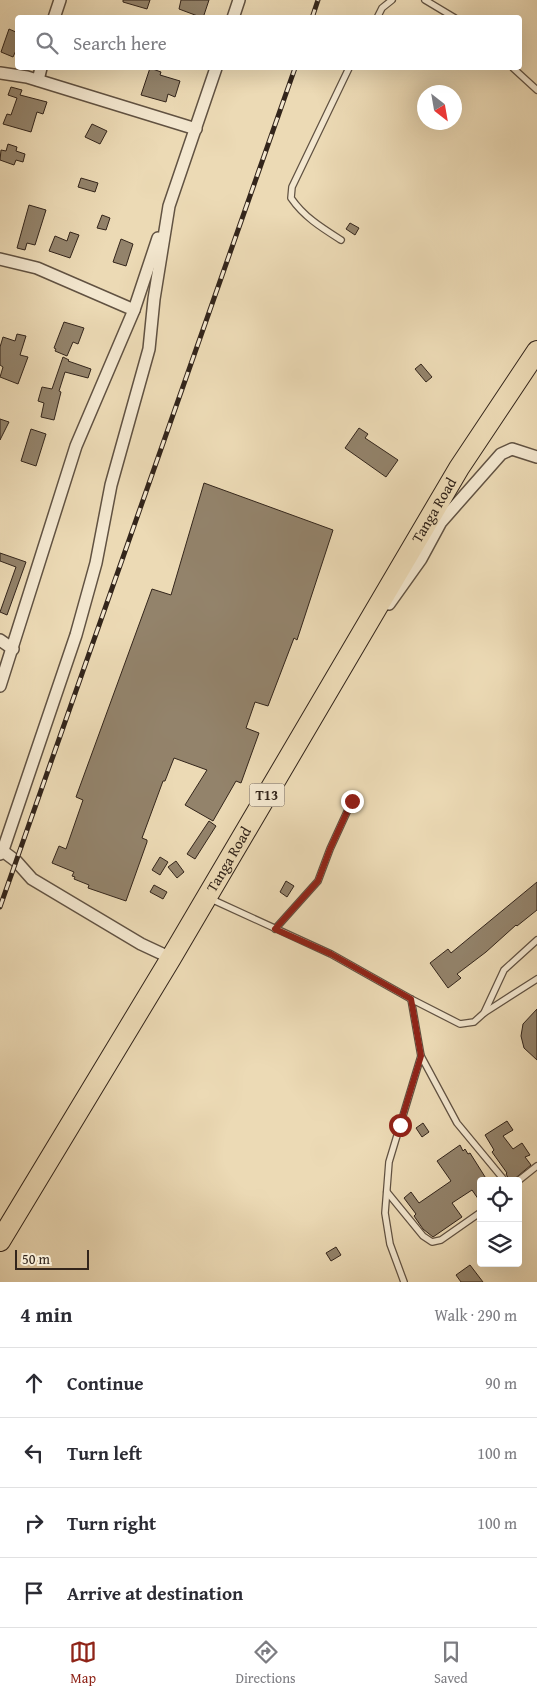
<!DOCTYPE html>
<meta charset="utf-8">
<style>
body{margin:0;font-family:"Gentium Book Plus",serif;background:#f2f2f3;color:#2b2b33}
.controls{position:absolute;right:15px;bottom:15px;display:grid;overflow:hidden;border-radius:5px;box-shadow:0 5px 20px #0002}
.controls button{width:45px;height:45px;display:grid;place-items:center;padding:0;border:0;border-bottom:1px solid #e1e1e2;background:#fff;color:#2b2b33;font:25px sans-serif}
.compass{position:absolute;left:417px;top:85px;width:45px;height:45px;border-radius:50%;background:#fff;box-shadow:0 5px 20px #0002;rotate:149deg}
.scale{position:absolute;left:15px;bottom:12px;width:74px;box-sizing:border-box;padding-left:5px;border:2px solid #33251b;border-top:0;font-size:14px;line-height:18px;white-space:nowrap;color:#33251b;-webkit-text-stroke:4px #f3e7cf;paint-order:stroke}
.stop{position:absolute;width:15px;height:15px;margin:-11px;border:4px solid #8f2418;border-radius:50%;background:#fff}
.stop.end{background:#8f2418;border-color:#fff;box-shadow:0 1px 5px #0008}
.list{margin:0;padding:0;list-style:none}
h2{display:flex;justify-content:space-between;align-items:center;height:65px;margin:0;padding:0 20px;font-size:21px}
h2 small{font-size:16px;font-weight:400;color:#7c7c81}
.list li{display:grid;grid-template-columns:32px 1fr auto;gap:15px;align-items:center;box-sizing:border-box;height:70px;padding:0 20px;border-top:1px solid #e1e1e2}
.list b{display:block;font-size:19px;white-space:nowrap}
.list em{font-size:16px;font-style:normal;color:#7c7c81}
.icon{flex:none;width:28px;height:28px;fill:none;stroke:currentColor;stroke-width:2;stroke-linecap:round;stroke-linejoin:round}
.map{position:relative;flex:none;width:537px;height:1282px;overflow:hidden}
.search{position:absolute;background:#fff;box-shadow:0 5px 20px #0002;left:15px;right:15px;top:15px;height:55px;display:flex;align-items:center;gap:12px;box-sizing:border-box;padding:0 18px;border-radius:5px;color:#7c7c81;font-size:19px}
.sheet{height:345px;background:#fff}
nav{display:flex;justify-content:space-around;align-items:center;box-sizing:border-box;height:70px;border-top:1px solid #e1e1e2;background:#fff;font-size:14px;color:#7c7c81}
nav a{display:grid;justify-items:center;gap:2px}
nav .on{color:#8f2418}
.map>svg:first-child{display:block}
.building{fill:#93836b;stroke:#33251b}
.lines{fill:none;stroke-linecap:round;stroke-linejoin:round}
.lane-casing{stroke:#615242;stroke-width:8}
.street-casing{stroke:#615242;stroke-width:14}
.highway-casing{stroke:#33251b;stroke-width:22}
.lane{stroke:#f3e7cf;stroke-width:5.5}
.street{stroke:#f3e7cf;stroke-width:11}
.highway{stroke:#ecdab5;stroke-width:20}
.rail-casing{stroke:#33251b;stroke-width:5}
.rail{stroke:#f3e7cf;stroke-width:3;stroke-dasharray:9;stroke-linecap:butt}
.route{stroke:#8f2418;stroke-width:6}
.labels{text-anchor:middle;stroke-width:4.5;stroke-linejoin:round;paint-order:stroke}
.shield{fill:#f3e7cf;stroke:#6d5f51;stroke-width:1}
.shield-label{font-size:14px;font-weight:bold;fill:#33251b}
.street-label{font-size:15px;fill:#33251b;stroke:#f3e7cf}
</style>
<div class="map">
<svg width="537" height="1282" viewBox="0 0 537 1282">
<rect width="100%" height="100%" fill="#ecdab5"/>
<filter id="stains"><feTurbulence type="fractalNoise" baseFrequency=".004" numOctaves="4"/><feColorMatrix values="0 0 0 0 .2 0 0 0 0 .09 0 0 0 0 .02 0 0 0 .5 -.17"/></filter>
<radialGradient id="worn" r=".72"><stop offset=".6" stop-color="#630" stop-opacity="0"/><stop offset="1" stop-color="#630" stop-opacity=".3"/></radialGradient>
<g class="building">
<polygon points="123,0 150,0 147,9 123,2"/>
<polygon points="181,0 209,0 203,18 179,9"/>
<polygon points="9,29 18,33 18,46 13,57 1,52"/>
<polygon points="150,68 161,72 160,75 180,81 175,97 168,94 166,102 141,95"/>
<polygon points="11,87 22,90 20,95 47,102 43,114 37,112 31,132 3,124 7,114 11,115 17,98 8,95"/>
<polygon points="92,124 107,131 100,144 85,137"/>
<polygon points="8,144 17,147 16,151 25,154 23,162 16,160 14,165 0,160 1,150 6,151"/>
<polygon points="81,178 98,183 95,192 78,187"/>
<polygon points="29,205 46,210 35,245 27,243 25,250 17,248"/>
<polygon points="102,215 110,218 106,230 97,228"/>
<polygon points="350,223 359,228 355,235 346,229"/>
<polygon points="70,232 79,235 70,258 49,251 55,236 67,241"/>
<polygon points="121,239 133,244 126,266 113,262"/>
<polygon points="64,322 84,328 78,344 73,342 67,356 55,351 56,349 54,348"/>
<polygon points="17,334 26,336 20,355 28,357 18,384 0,377 3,367 0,365 0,347 3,337 15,341"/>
<polygon points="63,357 69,360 68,361 91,369 88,378 65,372 59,391 61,392 54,420 41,417 44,403 38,401 42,387 52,389"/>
<polygon points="421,364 432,377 426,382 415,369"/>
<polygon points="0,419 9,422 0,440"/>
<polygon points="359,428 368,434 365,438 398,460 386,477 345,448"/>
<polygon points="31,429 46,434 36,466 21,461"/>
<polygon points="204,483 333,530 297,640 294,638 268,706 255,702 246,728 259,733 241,783 236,781 213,821 185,805 207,770 174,758 165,781 163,781 142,838 147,840 147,842 126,901 88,888 89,885 74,879 75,877 72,876 74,872 52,863 59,846 66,849 83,800 76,797 152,589 171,595"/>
<polygon points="0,553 26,562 7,615 0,612 16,567 0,561"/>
<polygon points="209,821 216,826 195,859 187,854"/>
<polygon points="160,857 168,862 160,875 152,870"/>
<polygon points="176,861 184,872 177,878 168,867"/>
<polygon points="286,881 294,886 287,897 280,892"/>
<polygon points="537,882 537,910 517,926 516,925 486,952 457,974 461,978 448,988 430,963 448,949 451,953"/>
<polygon points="154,885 167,892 163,899 150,892"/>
<polygon points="537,1009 537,1060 524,1048 521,1036 523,1024"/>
<polygon points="507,1121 513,1130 503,1136 513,1149 522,1143 530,1155 525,1157 531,1165 512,1181 510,1181 506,1174 507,1173 492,1152 494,1150 485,1135"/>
<polygon points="423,1123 429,1132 422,1137 416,1128"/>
<polygon points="460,1145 463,1151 465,1149 468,1154 470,1153 487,1180 481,1181 481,1203 472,1190 452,1203 462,1217 433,1237 423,1229 414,1216 416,1214 404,1198 411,1192 419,1203 451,1181 437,1161"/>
<polygon points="336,1247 341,1255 331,1261 326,1253"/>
<polygon points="470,1265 483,1282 461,1282 456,1275"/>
</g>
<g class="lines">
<g class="lane-casing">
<g id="lane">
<polyline points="425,0 455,18"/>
<polyline points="377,18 382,8 392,0"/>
<polyline points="513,68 537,90"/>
<path d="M341,240C322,228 304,217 291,198L292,187L349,68"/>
<polyline points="211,899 331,954 411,999 460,1024 474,1022 484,1013 504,970 537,940"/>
<polyline points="275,929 318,881 330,849 352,801"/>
<polyline points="411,999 421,1056 457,1123 505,1181"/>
<polyline points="484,1013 537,979"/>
<polyline points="518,1181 537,1166"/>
<polyline points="387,1192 423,1236 432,1242 441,1240 481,1212"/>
<polyline points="404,1282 390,1244 385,1213 389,1162 421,1056"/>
</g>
</g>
<g class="street-casing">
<g id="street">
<polyline points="54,18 60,0"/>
<polyline points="233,18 239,0"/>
<polyline points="0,73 27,77 196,129"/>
<polyline points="38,80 41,68"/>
<polyline points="0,259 37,268 134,310"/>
<polyline points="389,604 421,559 441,522 501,454 512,449 537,457"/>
<polyline points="0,640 13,649"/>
<polyline points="0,686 76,446 134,310 158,238"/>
<polyline points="0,849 16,861 32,879 141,944 171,958"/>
<polyline points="0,854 3,850 76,635 96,563 111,485 149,349 154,299 169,206 216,68"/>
</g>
</g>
<g class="highway-casing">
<g id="highway">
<path id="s1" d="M0,1241L171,958L459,468L537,351"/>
</g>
</g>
<use href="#lane" class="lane"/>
<use href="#street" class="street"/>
<use href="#highway" class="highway"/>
<g class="rail-casing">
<g id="rail">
<polyline points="312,18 318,0"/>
<polyline points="0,907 295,68"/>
</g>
</g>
<use href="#rail" class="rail"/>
</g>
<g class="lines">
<polyline class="route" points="352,801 330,849 318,881 275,929 331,954 411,999 421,1056 400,1125"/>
</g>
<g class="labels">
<rect class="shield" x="249.5" y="783.5" width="35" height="23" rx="4"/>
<g class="shield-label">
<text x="267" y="800">T13</text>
</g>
<g class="street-label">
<text dy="5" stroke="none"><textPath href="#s1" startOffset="850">Tanga Road</textPath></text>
<text dy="5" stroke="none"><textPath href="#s1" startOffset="445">Tanga Road</textPath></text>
</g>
</g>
<rect width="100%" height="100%" filter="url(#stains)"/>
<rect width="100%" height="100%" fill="url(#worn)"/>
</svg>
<div class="controls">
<button><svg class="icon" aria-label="locate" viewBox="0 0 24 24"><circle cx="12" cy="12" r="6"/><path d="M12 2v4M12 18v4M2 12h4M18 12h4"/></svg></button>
<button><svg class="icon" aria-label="layers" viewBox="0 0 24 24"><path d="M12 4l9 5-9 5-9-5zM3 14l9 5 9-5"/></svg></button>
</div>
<svg class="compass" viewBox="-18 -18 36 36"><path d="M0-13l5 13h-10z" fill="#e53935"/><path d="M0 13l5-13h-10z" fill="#7c7c81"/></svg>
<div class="scale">50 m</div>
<div class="stop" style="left:400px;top:1125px"></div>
<div class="stop end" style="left:352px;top:801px"></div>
<div class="search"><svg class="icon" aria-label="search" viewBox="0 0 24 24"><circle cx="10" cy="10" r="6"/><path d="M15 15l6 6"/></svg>Search here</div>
</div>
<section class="sheet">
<h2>4 min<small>Walk · 290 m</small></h2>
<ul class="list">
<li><svg class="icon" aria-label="ahead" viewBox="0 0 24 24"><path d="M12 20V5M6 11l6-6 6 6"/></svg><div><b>Continue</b></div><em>90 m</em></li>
<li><svg class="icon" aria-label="left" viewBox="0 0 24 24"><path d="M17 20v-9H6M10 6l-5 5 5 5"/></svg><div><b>Turn left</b></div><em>100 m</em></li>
<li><svg class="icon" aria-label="right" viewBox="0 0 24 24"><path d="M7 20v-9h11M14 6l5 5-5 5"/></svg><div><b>Turn right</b></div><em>100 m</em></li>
<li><svg class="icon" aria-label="arrive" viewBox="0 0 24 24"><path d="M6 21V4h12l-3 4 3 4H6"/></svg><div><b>Arrive at destination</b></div></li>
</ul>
</section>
<nav>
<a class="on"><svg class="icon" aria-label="map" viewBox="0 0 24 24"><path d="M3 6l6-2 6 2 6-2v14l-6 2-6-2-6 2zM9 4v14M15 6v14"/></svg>Map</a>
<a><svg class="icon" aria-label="directions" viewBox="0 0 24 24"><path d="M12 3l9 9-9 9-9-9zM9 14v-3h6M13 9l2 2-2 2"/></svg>Directions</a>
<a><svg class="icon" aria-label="saved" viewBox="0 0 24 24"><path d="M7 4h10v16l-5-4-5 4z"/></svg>Saved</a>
</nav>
